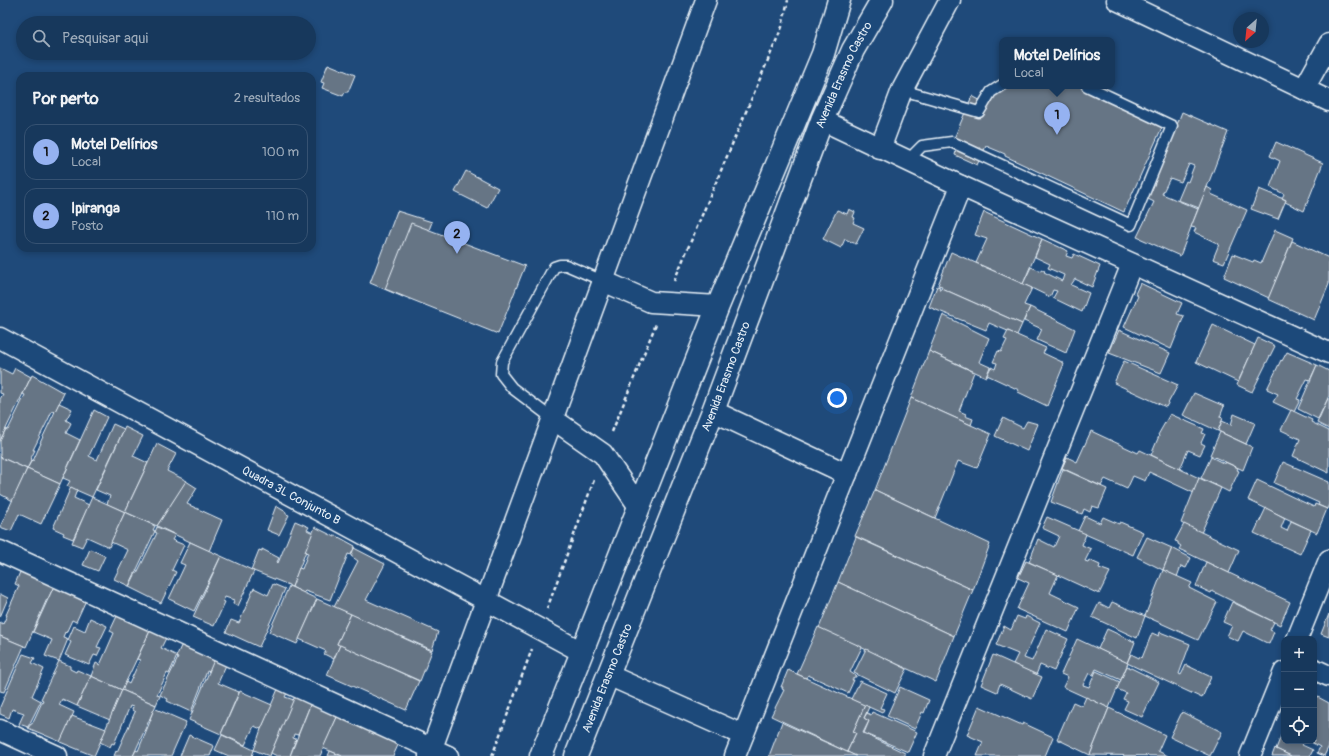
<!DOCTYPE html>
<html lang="pt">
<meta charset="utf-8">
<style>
body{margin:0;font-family:Pangolin,sans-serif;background:#244365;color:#f1f3f6}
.controls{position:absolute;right:12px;bottom:12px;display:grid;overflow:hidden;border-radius:8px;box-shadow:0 2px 6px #0003}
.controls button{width:36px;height:36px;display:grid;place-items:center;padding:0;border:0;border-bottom:1px solid #365272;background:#17385c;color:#f1f3f6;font:20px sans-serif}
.compass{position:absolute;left:1233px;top:12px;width:36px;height:36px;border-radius:50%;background:#17385c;box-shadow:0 2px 6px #0003;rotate:207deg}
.you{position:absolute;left:837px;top:398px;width:14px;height:14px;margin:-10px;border:3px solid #fff;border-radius:50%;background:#1a73e8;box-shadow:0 0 0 6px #1a73e833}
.badge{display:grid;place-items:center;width:26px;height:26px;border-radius:50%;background:#95b2f1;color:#111;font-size:13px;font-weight:700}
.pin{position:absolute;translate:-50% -33px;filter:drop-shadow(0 1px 2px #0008)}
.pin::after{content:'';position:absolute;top:21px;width:14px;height:12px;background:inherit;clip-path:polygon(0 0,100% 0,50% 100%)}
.popup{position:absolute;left:999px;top:37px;width:116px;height:52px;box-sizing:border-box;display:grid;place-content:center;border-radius:8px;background:#17385c;filter:drop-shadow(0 1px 3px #0005);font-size:13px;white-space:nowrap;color:#9eacbb}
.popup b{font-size:15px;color:#f1f3f6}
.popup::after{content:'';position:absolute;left:50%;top:100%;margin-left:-8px;border:8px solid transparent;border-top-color:#17385c}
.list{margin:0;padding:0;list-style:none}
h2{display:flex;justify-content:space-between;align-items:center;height:52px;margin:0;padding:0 16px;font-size:17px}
h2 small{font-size:13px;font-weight:400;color:#9eacbb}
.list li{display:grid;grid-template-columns:26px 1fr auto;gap:12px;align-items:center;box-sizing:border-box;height:56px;margin:0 8px 8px;padding:0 8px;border:1px solid #365272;border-radius:12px}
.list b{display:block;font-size:15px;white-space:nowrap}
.list p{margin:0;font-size:13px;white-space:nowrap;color:#9eacbb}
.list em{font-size:13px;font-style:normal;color:#9eacbb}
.icon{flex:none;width:22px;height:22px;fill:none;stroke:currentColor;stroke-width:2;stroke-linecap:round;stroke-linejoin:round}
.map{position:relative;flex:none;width:1329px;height:756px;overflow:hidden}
.search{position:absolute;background:#17385c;box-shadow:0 2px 6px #0003;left:16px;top:16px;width:300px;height:44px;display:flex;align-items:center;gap:10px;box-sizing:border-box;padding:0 14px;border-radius:22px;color:#9eacbb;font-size:15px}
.panel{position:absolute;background:#17385c;box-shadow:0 2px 6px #0003;left:16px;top:72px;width:300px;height:180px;border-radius:12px}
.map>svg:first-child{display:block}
.building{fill:#667485;stroke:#e8f1f8}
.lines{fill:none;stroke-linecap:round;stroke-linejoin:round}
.service-casing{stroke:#e8f1f8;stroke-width:13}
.minor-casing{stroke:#e8f1f8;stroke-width:23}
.primary-casing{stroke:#e8f1f8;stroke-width:25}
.path{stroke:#e8f1f8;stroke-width:2.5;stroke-dasharray:4 3;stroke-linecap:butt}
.service{stroke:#1f4a7a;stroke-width:10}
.minor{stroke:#1f4a7a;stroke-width:20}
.primary{stroke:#1f4a7a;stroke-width:22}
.labels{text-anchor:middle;stroke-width:3;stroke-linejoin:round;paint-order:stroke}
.street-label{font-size:12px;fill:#e8f1f8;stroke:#1f4a7a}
</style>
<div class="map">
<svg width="1329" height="756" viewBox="0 0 1329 756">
<rect width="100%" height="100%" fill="#1f4a7a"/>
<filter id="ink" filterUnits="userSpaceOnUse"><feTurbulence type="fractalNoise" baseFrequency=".025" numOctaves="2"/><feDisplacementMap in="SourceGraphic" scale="8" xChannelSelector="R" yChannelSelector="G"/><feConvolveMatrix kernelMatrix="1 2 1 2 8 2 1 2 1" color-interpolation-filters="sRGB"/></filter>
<g filter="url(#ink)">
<g class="building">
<polygon points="328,64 355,75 348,92 345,92 343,96 322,88 324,83 321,82"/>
<polygon points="998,86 1081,86 1163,125 1124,212 1005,156 1005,154 986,146 977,165 955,155 956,151 950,148 972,96 989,105"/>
<polygon points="1182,112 1228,132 1199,208 1178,200 1186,181 1188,182 1194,166 1189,164 1181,182 1170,178 1162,194 1198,209 1180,256 1137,237 1154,202 1148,199"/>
<polygon points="1276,142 1323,163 1304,211 1285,202 1286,200 1282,198 1284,194 1270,187 1280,161 1270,156"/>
<polygon points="466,171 498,188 487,208 455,192"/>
<polygon points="1207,187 1212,190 1211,194 1247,210 1224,263 1213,259 1219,244 1194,232 1196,228 1191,227"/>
<polygon points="1259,189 1286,200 1278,219 1251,209"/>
<polygon points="849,209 855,212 853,217 855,218 853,223 864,228 856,244 845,239 841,248 823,239 837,210 847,214"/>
<polygon points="397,211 432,222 403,297 370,283"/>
<polygon points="984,212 1042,239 1023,284 976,263 987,239 975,235"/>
<polygon points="411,223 525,266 498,334 385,289"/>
<polygon points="1275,230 1293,238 1269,298 1224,277 1233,254 1253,262 1254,260 1261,263"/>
<polygon points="1042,239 1068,251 1066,256 1072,258 1074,254 1100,266 1092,287 1075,279 1071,285 1089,293 1082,312 1053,298 1057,291 1053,290 1050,297 1023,284 1031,267 1041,271 1041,269 1045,271 1044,272 1062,281 1064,275 1048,268 1050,264 1035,257"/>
<polygon points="1292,241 1329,258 1329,284 1314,320 1268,299"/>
<polygon points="951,252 1032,288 1024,305 1030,307 1022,324 941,288 942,286 938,285"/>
<polygon points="1140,283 1182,303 1177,314 1184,316 1171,349 1124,327 1138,296 1135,294"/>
<polygon points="937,286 940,287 939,289 941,289 941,288 1022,324 1017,335 989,323 986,330 929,307"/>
<polygon points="1030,307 1075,329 1066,353 1037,340 1042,329 1024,321"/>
<polygon points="943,315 989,338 979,362 990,367 986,377 929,351"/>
<polygon points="1213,325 1255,345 1238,382 1196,362"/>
<polygon points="1119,330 1170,353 1161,373 1109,353"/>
<polygon points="1008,331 1046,348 1043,353 1062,362 1062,363 1064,364 1047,406 1018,392 1019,390 987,375 991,367 995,369 997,363 993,362 998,351 1001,352 1007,340 1004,339"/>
<polygon points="1258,338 1275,346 1252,392 1237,385"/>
<polygon points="929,351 974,372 959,411 966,414 965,416 973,419 971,425 911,398"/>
<polygon points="1287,352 1317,365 1310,380 1307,379 1297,399 1300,400 1294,412 1273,402 1278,394 1267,389 1281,360 1282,361"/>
<polygon points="1124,361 1178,385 1166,407 1114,383"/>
<polygon points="1317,365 1329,371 1329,396 1318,419 1298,409"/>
<polygon points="0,368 12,374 15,368 31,377 0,441 0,412 1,412 0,411 0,399 3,394 0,393"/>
<polygon points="32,375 64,393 55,412 52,411 48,420 33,450 35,450 31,458 32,459 27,469 0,457 0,441 6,429 8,430 25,395 23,394"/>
<polygon points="1194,393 1224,406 1220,417 1223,418 1218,431 1183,415"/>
<polygon points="1329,396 1329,429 1317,423"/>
<polygon points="911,398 991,434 977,468 958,461 935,518 875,490"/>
<polygon points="59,403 72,409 66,420 71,423 66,433 80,440 60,484 27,469 32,460 33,461 41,443 40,443"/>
<polygon points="94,410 107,417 89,456 97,460 113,424 124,429 92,497 67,486 70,481 63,478"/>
<polygon points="1291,410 1312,420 1311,422 1329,431 1329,473 1293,456 1300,439 1281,430"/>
<polygon points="1170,414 1204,429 1202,433 1205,434 1201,443 1205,445 1200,455 1188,450 1180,469 1151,455 1159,436 1158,435"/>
<polygon points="1234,414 1255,423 1246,444 1218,431 1222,421 1231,425"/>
<polygon points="1003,418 1023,428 1027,421 1038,424 1027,451 995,436"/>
<polygon points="125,427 143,436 133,456 148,463 125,512 107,504 110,496 96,490"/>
<polygon points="1091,431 1138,453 1140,450 1199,478 1194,493 1149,472 1145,481 1133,476 1127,489 1105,479 1101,486 1062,468 1067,457 1077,462"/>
<polygon points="1220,432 1252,447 1243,470 1210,455"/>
<polygon points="157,444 176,454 167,471 187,481 157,526 125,512"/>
<polygon points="0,457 27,469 13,501 0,494"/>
<polygon points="1211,457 1225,464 1225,462 1238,468 1237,470 1239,471 1229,492 1201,478"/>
<polygon points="1283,462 1329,482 1329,504 1327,509 1318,505 1319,503 1274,483"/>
<polygon points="27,469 60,484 41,524 19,514 11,531 0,527"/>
<polygon points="1063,469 1107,489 1099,508 1092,506 1090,512 1084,509 1082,514 1051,502"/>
<polygon points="1199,478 1221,488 1201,533 1181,523"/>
<polygon points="1257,480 1301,501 1314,507 1315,504 1327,509 1317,533 1248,500"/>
<polygon points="186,481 197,488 187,504 222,520 209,551 157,526"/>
<polygon points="71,487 77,490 74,498 89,505 73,539 63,535 64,533 53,528"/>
<polygon points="875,490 990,544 973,590 855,536"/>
<polygon points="92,497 125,512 109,547 87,537 82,547 72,543"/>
<polygon points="276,506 286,512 286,514 289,515 279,535 267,530"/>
<polygon points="1266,508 1285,518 1281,528 1287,531 1291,521 1311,530 1300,554 1254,533"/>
<polygon points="125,512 155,526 153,530 155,531 129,586 114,579 128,550 111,542"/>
<polygon points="1085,516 1100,523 1103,517 1119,524 1120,522 1143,532 1133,555 1078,531"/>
<polygon points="1047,517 1086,534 1082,545 1091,549 1085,561 1088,562 1089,560 1100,565 1099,568 1110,572 1099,594 1029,562 1038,539 1054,547 1059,536 1042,528"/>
<polygon points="295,521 309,527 307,530 313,533 292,587 289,586 289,585 251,570 259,550 262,551 262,549 279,558 277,562 278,563"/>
<polygon points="1184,524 1239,550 1229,573 1179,549 1181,546 1178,544 1178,542 1175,541"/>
<polygon points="157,527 175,535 172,540 184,545 172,570 176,572 161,603 129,587 136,573 137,573 157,533 155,532"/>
<polygon points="315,527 335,537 335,535 355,546 351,555 348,554 330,600 305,591 303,593 292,587 299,568 302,569 308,553 305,552"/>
<polygon points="856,537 973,590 954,636 838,582"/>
<polygon points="1147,537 1172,548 1163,570 1137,557"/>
<polygon points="190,542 221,556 194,611 169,599 185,565 180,563"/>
<polygon points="354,548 385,564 366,600 438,632 432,650 334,607 358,561 351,556"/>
<polygon points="1172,548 1191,558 1186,568 1181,566 1177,577 1163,570"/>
<polygon points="90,549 105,556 98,571 83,565"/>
<polygon points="221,556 254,571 238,606 233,604 234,600 225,597 223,601 225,602 214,626 193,617"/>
<polygon points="1026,561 1058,575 1050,593 1079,607 1068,632 1017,609 1029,583 1018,578"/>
<polygon points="1206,562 1290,602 1280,625 1212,591 1211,593 1196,586"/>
<polygon points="1163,570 1192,583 1189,588 1217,602 1198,640 1145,616"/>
<polygon points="20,572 54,586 48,599 47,599 26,647 0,636 0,622 3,624 7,615 6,615 19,586 15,584"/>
<polygon points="838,582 954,636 936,682 819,628"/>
<polygon points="273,584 285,589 259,647 226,632 231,620 239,623 254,588 268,595"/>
<polygon points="54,586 86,600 76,622 72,620 66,633 65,632 63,637 68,639 59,661 45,656 52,640 33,632"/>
<polygon points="289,586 317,599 297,644 269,632"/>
<polygon points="0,594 8,598 0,617"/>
<polygon points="317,599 351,614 337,644 340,645 334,659 324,654 326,651 299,639"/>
<polygon points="1112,602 1145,616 1137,638 1092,617 1099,603 1109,608"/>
<polygon points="1232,602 1274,622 1270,630 1274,632 1269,644 1243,631 1238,641 1227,636 1232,626 1223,622"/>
<polygon points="351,614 432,651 420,681 337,644"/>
<polygon points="1329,614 1329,637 1321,634"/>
<polygon points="117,616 150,631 122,690 91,676 96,663 100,665 114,633 110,631"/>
<polygon points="1017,616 1025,619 1026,616 1040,623 1024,658 1032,661 1046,629 1068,639 1054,671 1040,665 1036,675 1013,664 1018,654 996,645 1004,626 1011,630"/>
<polygon points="90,618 107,626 97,647 101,648 97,656 94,655 89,665 65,655 71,642 68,640 74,626 85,631"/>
<polygon points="818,627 862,647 850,672 856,676 856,677 854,677 852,680 854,680 848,693 808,675 806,678 797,674"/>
<polygon points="1107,629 1135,642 1127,663 1098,649"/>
<polygon points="150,631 166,638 161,648 177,656 169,674 167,673 157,695 160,696 156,705 122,690 126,682 129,684 140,660 137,659"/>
<polygon points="1160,632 1190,644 1179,674 1181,675 1186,665 1211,677 1202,698 1127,663 1131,654 1139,658 1140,656 1142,658 1152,633 1159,636"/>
<polygon points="0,636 24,646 4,692 0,691"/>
<polygon points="1077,639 1128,663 1121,680 1096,669 1093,675 1089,673 1083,685 1089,687 1096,671 1120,682 1109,708 1063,687 1068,677 1061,674"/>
<polygon points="182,644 215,659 210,672 207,671 191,712 167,701 168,699 160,695 178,658 176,657"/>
<polygon points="340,645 419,681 406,710 327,675"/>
<polygon points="866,649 907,669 895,693 854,673"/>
<polygon points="23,654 35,658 32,663 44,669 32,696 41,701 28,727 19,724 24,713 12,709 9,718 0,714 0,707"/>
<polygon points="993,655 1042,677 1032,699 1000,684 997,692 981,685"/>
<polygon points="214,660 226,665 218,683 239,692 221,734 189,720"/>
<polygon points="59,661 70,666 70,669 76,672 77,670 91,676 77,706 62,699 59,705 74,712 61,742 28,728 31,724 32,724 43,700 41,699"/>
<polygon points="1127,666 1159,682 1142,717 1124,709 1128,701 1123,699 1126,693 1117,689"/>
<polygon points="788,670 865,705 853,732 856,733 847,752 771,716 784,690 782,689 783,687 781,687"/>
<polygon points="91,676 122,690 110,720 77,706"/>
<polygon points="860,681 887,693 880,708 884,709 882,713 851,699"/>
<polygon points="900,687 929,700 924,713 922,712 915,729 887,716"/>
<polygon points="278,689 287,693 285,697 294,700 271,753 270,756 269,756 254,750 261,729"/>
<polygon points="122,690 156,705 133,756 114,756 116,751 117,752 135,712 132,710 133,707 130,706 114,744 112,743 110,747 100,742"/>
<polygon points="240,691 272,705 261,729 254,726 245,745 221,734"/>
<polygon points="1314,695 1329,703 1329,746 1324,756 1317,753 1320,747 1309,741 1314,741"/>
<polygon points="295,696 311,703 298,735 294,734 293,738 296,739 290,756 277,756 271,753"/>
<polygon points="1086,697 1109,708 1090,755 1057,739 1073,702 1082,706"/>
<polygon points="311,703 338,715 320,756 290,756"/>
<polygon points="865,705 869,707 864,718 869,721 863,733 905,753 905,756 856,756 847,752 856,733 853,732"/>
<polygon points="979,706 1022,725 1023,723 1053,737 1045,756 977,756 983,742 967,735"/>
<polygon points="1109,708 1165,735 1158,751 1168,756 1090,755"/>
<polygon points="154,709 155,710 156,709 186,722 171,756 133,756 136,750 138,751 151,719 150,719"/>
<polygon points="872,712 917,732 908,752 864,733 869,721 864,718 867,713 871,715"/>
<polygon points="1182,712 1222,732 1210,756 1170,737"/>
<polygon points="338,715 399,743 393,756 342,756 323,748"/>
<polygon points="72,716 106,729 94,756 60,742"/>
<polygon points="782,722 783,723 856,756 769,756"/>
<polygon points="1284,728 1284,741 1304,741 1302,745 1313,750 1310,756 1291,756 1276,749"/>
<polygon points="189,735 214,746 210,756 180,756"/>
<polygon points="222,735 254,750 252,756 229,756 215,750"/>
<polygon points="1275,748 1276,749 1291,756 1272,756"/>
<polygon points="330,751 342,756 328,756"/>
</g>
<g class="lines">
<g class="service-casing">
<g id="service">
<polyline points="902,90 979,112 991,92 1002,85"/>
<polyline points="907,161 922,146 952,142 1131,225 1172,126 1087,86"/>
<polyline points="553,419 512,388 501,374 502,362 554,267 560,265 566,265 603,281"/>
</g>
</g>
<g class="minor-casing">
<g id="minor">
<polyline points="1117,0 1329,101"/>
<polyline points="1304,89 1329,44"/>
<polyline points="822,120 961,186 1329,353"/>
<polyline points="880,149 902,90 950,0"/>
<polyline points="603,281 651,302 718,306"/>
<path id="s1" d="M0,338L582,652"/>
<polyline points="713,411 847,474"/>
<polyline points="553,419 603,454 639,507"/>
<polyline points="0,551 448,756"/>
<polyline points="1297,639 1329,560"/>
<polyline points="1314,669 1329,676"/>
<polyline points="608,675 743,735"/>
<polyline points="0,730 57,756"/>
<polyline points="429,756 706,0"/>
<polyline points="735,756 961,186"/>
<polyline points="934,756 1132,264"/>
<polyline points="1250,756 1284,672"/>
</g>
</g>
<g class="primary-casing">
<g id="primary">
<polyline points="541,756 718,306 823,54 839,0"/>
<path id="s2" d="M576,756L713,411L822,120L853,50L882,0"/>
</g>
</g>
<g class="path">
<polyline points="674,281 782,27 788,0"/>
<polyline points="612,432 656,324"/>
<polyline points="547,609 594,480"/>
<polyline points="492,756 532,649"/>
</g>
<use href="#service" class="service"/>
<use href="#minor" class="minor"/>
<use href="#primary" class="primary"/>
</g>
</g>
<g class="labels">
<g class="street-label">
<text dy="4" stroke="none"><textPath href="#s2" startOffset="732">Avenida Erasmo Castro</textPath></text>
<text dy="4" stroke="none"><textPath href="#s2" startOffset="408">Avenida Erasmo Castro</textPath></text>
<text dy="4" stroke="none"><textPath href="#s1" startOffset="331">Quadra 3L Conjunto B</textPath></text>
<text dy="4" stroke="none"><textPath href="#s2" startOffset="84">Avenida Erasmo Castro</textPath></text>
</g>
</g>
</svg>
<div class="controls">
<button>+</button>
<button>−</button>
<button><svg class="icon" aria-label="locate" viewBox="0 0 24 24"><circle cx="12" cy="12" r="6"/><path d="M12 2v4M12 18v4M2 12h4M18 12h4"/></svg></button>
</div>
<svg class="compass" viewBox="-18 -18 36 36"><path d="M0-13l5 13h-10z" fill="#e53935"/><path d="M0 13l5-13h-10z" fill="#9eacbb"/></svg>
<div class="you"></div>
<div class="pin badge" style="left:1057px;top:135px">1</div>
<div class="popup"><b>Motel Delírios</b>Local</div>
<div class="pin badge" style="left:457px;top:254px">2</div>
<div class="search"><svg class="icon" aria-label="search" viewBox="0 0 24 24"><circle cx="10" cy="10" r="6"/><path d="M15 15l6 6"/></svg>Pesquisar aqui</div>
<section class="panel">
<h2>Por perto<small>2 resultados</small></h2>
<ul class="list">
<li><span class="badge">1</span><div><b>Motel Delírios</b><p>Local</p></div><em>100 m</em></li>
<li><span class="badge">2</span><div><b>Ipiranga</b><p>Posto</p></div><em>110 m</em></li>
</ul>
</section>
</div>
